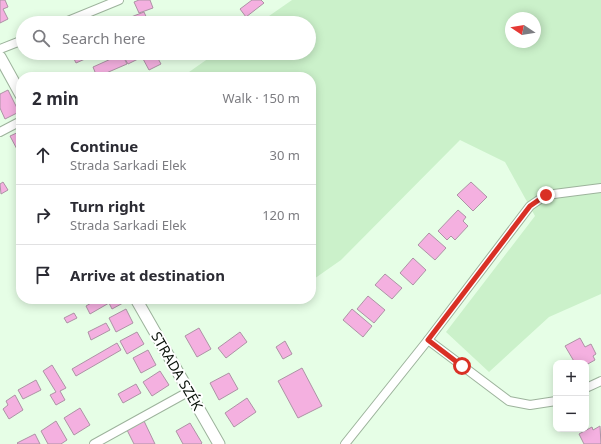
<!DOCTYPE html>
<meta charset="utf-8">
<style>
body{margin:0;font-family:"Noto Sans",sans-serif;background:#f2f2f3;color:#2b2b33}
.controls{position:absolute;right:12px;bottom:12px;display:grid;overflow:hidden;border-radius:8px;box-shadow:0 2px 10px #0003}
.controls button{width:36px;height:36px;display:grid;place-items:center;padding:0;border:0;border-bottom:1px solid #e1e1e2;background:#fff;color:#2b2b33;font:20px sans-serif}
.compass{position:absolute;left:505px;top:12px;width:36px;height:36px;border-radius:50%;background:#fff;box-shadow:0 2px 10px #0003;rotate:282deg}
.stop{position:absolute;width:12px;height:12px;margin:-9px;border:3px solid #d93025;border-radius:50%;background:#fff}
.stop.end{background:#d93025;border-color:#fff;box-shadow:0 1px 4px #0008}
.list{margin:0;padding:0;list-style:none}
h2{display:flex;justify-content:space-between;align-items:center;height:52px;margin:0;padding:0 16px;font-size:17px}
h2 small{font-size:13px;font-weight:400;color:#7c7c81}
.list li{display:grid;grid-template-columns:26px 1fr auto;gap:12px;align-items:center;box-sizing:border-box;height:60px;padding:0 16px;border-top:1px solid #e1e1e2}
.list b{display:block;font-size:15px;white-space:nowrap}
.list p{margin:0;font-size:13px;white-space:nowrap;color:#7c7c81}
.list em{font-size:13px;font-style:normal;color:#7c7c81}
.icon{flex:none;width:22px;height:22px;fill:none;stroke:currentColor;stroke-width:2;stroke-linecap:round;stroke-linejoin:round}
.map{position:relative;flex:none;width:601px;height:444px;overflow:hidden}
.search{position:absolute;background:#fff;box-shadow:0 2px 10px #0003;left:16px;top:16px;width:300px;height:44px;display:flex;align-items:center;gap:10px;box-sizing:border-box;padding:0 14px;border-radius:22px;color:#7c7c81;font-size:15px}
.panel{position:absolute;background:#fff;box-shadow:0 2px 10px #0003;left:16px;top:72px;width:300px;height:232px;border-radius:16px}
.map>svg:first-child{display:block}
.green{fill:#cbf1ca;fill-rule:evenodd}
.building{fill:#f4b0e0;stroke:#ad93a5}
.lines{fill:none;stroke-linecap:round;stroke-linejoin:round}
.street-casing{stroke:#9db39c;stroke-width:10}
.secondary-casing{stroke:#9db39c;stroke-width:13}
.street{stroke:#fff;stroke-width:8}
.secondary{stroke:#fff;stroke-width:11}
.route{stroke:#d93025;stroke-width:5}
.labels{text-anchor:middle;stroke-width:4;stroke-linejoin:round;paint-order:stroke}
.street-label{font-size:14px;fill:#081008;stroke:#fff}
</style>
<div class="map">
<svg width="601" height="444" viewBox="0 0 601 444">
<rect width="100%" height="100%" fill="#e6fee6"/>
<path class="green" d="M292,0H601V294L549,317L489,372L446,332L535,216L505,162L460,140L341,260L311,281V77H182L216,53H309V23H259ZM511,18H535V42H511Z"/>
<g class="building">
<polygon points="0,0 5,0 8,7 3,9 8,19 0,23"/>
<polygon points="139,0 150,0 153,8 139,13 134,2"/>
<polygon points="252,0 261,0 264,3 246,17 240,9"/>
<polygon points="144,12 149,23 133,23 131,17"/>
<polygon points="71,53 82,53 85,59 76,63"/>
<polygon points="155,53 161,64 149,70 142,57 128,64 122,54"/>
<polygon points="122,54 127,64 97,77 93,67"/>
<polygon points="8,90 19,112 5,119 0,108 0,94"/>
<polygon points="21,131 21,152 19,153 10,136"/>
<polygon points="3,182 8,190 1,194 0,184"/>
<polygon points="471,182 487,197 473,211 457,195"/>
<polygon points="458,210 466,217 463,221 468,226 455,240 451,236 447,240 438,231"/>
<polygon points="429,233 446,248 435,260 418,245"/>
<polygon points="413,258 426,270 413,285 400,273"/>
<polygon points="385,274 402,288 392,299 375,285"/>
<polygon points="368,296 385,310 374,323 357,309"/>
<polygon points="98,299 121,299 123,303 112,309 109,303 90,314 86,306"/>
<polygon points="126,309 133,323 116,332 109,318"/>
<polygon points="352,309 372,326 363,337 343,320"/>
<polygon points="74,313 77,318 67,323 64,318"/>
<polygon points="106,323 110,330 91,340 88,332"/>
<polygon points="199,328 211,349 197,357 185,336"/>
<polygon points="137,332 144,344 127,354 120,341"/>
<polygon points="240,332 247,342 226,358 218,348"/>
<polygon points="580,338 585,347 591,344 596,354 593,356 595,360 586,365 586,363 575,363 565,346"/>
<polygon points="285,341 292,354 283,359 276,347"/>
<polygon points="117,343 121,350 76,376 72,369"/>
<polygon points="148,350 156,365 141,373 133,358"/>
<polygon points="52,365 66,388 60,391 65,400 56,405 50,395 56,392 43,371"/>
<polygon points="302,368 322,406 298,418 278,381"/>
<polygon points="160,371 169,385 152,396 143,382"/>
<polygon points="229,373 238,389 219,400 210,383"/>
<polygon points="36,380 41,390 23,399 18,390"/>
<polygon points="136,384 141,393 123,403 118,394"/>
<polygon points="15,395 23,410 9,419 3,409 8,405 6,401"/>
<polygon points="247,398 256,412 234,427 225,413"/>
<polygon points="80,408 90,425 74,435 64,418"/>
<polygon points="56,421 67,440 61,444 48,444 41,431"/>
<polygon points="144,421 155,444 134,444 127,430"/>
<polygon points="190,423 202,443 201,444 183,444 176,431"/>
<polygon points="600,426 601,444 584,444 579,434 592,427 593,430"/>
<polygon points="35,434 40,444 18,444 17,443"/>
</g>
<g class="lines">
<g class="street-casing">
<g id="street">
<polyline points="63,23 119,0"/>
<polyline points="0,49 23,40"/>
<polyline points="0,132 21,121"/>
<polyline points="428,340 509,401 530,405 556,401"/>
<polyline points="586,388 601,381"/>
<polyline points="94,444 188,392"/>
<polyline points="345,444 428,340 530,206 546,195 601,188"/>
</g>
</g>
<g class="secondary-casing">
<g id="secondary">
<polyline points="0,57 21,95"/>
<polyline points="136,299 219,444"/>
</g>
</g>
<use href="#street" class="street"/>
<use href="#secondary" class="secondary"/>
</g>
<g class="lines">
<polyline class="route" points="462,366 428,340 530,206 546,195"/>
</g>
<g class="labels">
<g class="street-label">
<text transform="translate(177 371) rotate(60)" y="5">STRADA SZÉK</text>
</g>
</g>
</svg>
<div class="controls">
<button>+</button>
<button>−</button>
</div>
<svg class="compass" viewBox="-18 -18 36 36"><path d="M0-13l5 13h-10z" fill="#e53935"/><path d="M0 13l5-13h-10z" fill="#7c7c81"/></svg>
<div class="stop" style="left:462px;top:366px"></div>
<div class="stop end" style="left:546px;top:195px"></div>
<div class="search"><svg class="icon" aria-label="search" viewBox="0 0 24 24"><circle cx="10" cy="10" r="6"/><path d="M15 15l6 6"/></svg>Search here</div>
<section class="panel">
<h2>2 min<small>Walk · 150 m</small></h2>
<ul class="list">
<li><svg class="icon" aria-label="ahead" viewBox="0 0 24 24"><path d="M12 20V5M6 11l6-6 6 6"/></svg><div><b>Continue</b><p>Strada Sarkadi Elek</p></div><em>30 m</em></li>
<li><svg class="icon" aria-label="right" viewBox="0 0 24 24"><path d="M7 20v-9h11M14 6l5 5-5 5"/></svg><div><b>Turn right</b><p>Strada Sarkadi Elek</p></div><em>120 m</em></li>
<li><svg class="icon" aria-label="arrive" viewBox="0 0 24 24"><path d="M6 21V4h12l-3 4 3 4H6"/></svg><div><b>Arrive at destination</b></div></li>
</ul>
</section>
</div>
